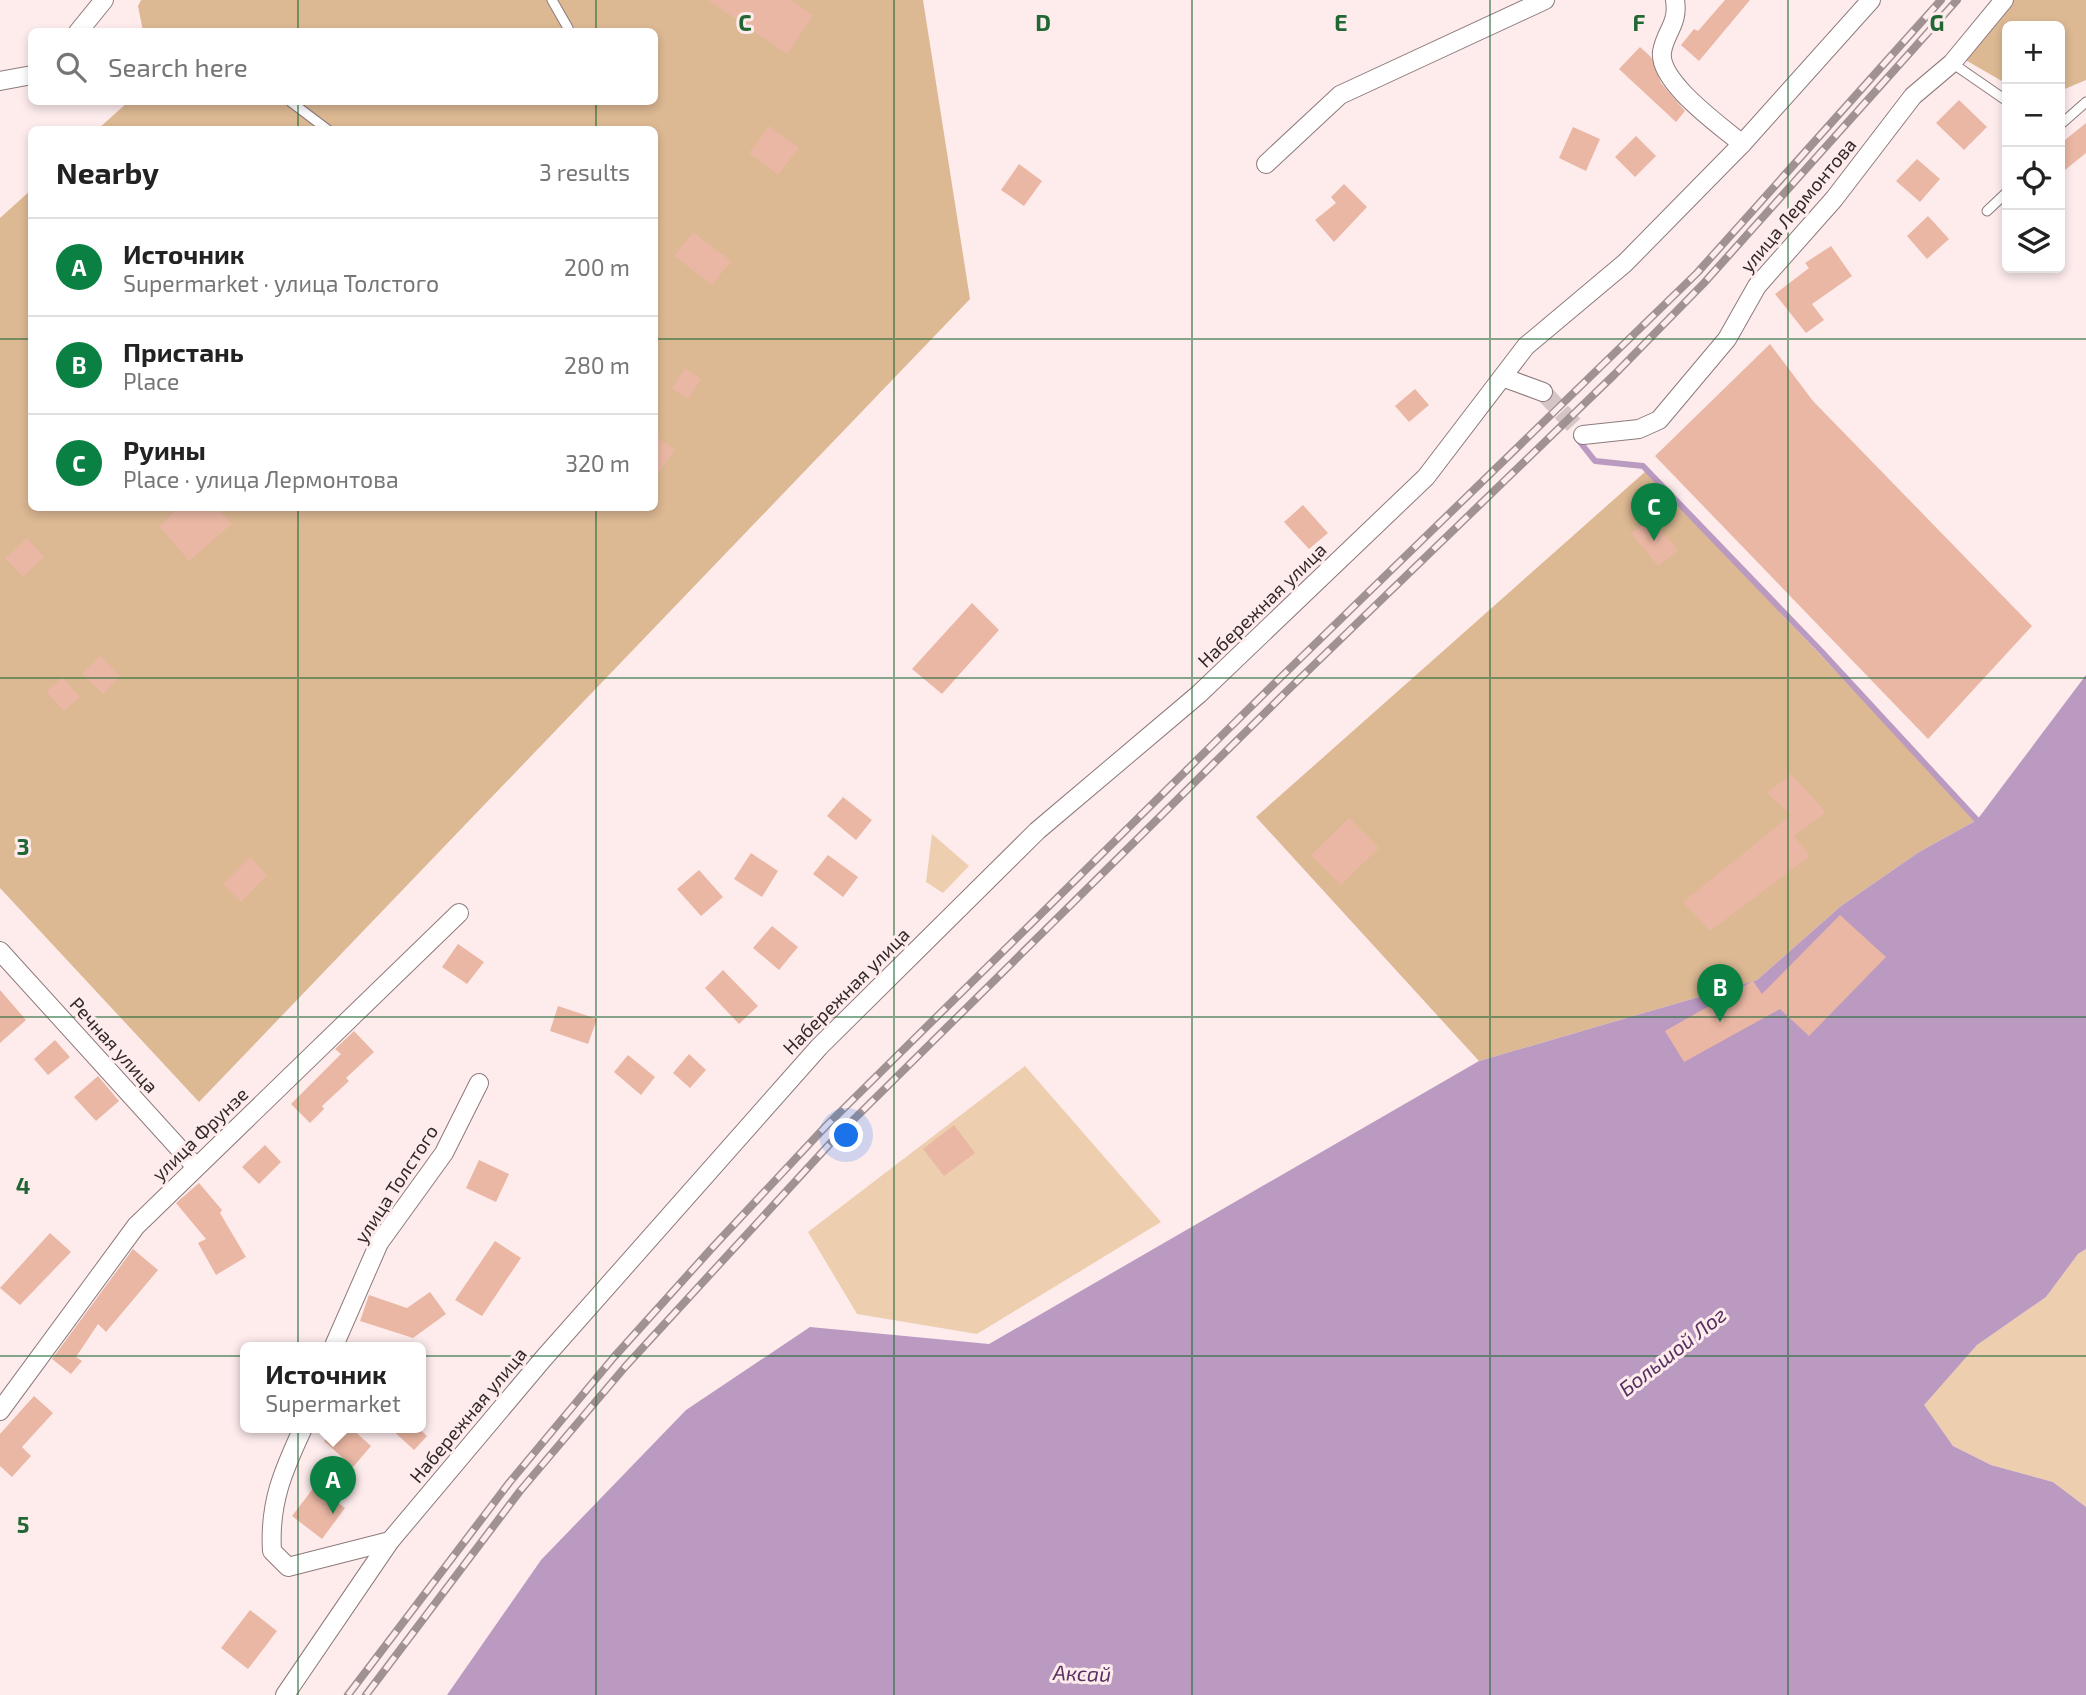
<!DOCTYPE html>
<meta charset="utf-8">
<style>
body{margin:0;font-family:"Exo 2",sans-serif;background:#f6f6f6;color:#222}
.controls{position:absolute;right:21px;top:21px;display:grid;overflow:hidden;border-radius:10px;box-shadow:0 4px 10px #0003}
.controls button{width:63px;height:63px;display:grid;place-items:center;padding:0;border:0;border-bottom:2px solid #e0e0e0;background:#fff;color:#222;font:35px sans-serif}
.you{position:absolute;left:847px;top:1136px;width:24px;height:24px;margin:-18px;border:5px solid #fff;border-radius:50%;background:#1a73e8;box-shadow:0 0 0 10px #1a73e833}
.badge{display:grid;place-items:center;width:46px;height:46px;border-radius:50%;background:#0b8043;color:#fff;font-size:23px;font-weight:700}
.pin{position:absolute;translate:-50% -58px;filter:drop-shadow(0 2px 4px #0008)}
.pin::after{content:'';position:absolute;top:37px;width:24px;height:21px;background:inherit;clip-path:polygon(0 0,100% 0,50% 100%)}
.popup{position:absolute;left:240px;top:1342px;width:186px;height:91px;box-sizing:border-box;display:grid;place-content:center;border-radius:10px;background:#fff;filter:drop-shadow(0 2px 5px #0005);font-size:23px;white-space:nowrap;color:#767676}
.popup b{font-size:26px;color:#222}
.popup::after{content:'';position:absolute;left:50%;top:100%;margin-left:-14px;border:14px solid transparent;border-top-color:#fff}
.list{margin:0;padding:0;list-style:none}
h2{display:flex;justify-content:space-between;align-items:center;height:91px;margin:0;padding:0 28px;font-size:30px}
h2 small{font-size:23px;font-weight:400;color:#767676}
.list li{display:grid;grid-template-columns:46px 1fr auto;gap:21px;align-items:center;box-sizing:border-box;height:98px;padding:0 28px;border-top:2px solid #e0e0e0}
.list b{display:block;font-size:26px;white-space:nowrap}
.list p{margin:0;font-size:23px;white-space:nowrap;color:#767676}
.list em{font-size:23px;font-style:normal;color:#767676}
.icon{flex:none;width:38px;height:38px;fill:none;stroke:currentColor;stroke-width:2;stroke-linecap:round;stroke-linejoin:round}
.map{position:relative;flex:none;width:2086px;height:1695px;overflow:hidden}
.search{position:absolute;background:#fff;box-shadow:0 4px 10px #0003;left:28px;top:28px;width:630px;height:77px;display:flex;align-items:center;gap:18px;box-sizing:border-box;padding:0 24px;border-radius:10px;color:#767676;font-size:26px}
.panel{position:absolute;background:#fff;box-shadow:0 4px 10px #0003;left:28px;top:126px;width:630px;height:385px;border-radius:10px}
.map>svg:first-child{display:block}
.green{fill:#edceaf}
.forest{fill:#dcb893}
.water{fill:#ba9ac1}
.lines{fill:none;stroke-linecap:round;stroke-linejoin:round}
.stream{stroke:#ba9ac1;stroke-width:6}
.building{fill:#eab7a4}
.minor-tunnel{stroke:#d5c5c6;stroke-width:18;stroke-dasharray:18 9;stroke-linecap:butt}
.service-casing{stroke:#8e7a7b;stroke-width:11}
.minor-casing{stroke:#8e7a7b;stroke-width:20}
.service{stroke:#fff;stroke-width:9}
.minor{stroke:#fff;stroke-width:18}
.rail-casing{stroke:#a09293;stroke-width:8}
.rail{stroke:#feeced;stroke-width:5;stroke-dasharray:16;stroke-linecap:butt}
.grid{fill:none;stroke:#206734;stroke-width:2;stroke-opacity:0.55}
.labels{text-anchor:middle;stroke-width:6;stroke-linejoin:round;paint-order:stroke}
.street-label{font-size:19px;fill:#32292a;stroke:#feeced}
.water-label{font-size:21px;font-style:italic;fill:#593163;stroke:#feeced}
.grid-label{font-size:23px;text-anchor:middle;font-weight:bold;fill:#206734;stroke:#feeced;stroke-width:6;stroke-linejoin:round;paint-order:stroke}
</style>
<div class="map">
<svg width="2086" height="1695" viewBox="0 0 2086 1695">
<rect width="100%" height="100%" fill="#feeced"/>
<g class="green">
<polygon points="932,834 969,866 943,893 926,882"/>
<polygon points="1025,1066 1161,1222 977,1334 857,1314 808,1232"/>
<polygon points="2086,1249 2086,1507 2053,1482 1991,1465 1953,1446 1923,1405 1977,1345 2046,1297 2078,1254"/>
</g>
<g class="forest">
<polygon points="141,0 923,0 970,299 199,1102 0,888 0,218 31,190 32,508 654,508 654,130 98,129 128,102 654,102 654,32 143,31 138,6"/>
<polygon points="2012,0 2086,0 2086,80 2060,91 2060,26 2007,26 2007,84 1962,58"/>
<polygon points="1646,471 1977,820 1919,852 1841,906 1757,980 1479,1061 1256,817"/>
</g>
<polygon class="water" points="2086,675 2086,1249 2078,1254 2046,1297 1977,1345 1924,1405 1953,1446 1991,1465 2053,1482 2086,1507 2086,1695 447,1695 541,1560 686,1410 810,1327 989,1344 1479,1061 1757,980 1841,906 1919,852 1977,820"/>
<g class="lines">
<polyline class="stream" points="1576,437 1595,461 1643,466 1822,652 1977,820"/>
</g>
<g class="building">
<polygon points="708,0 790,0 813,15 787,54"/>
<polygon points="1725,0 1750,0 1699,61 1681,45 1694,29 1698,31"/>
<polygon points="1640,47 1651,57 1661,83 1685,111 1676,122 1619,69"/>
<polygon points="1959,100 1987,127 1964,150 1936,123"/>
<polygon points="2086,123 2086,153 2060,174 2060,144"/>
<polygon points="769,126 799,148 778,175 749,153"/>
<polygon points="1573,127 1600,139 1586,171 1559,158"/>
<polygon points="1636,136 1656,156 1635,177 1615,157"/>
<polygon points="1917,159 1940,179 1920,202 1896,181"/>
<polygon points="1019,164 1042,181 1024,206 1001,190"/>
<polygon points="1344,184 1367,207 1334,242 1315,220 1336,203 1331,197"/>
<polygon points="1928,216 1949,239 1927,259 1907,236"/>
<polygon points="693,232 731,261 712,285 674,256"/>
<polygon points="1831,246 1852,276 1812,304 1824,320 1806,333 1775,294 1809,268 1805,263"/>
<polygon points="1770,344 1813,401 2032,626 1928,739 1655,456"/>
<polygon points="685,368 701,379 688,399 672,388"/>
<polygon points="1415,389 1429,405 1409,422 1395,406"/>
<polygon points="654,435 675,450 654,479"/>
<polygon points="1303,505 1328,533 1309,549 1284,522"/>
<polygon points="179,508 217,508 232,524 189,561 159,526"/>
<polygon points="1651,519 1678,550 1658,566 1631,533"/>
<polygon points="27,538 44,557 23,577 5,558"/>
<polygon points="972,603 999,630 942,694 912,669"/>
<polygon points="100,656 120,676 103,694 82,674"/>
<polygon points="62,677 80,697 64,711 46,692"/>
<polygon points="1791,774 1826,812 1794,836 1810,856 1710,931 1683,902 1791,815 1767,793"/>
<polygon points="843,797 872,820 856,840 827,816"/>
<polygon points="1349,818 1379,848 1341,885 1311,855"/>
<polygon points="751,853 778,871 762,897 734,879"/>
<polygon points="828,855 858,877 843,897 813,874"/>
<polygon points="250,857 267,875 241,902 223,884"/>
<polygon points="699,870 723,897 701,916 677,889"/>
<polygon points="1840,915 1886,957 1809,1036 1780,1009 1684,1062 1665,1031 1753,981 1762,994"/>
<polygon points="772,926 798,947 779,970 753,948"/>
<polygon points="458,944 484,962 467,984 442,967"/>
<polygon points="723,970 758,1006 739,1024 705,988"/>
<polygon points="0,990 26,1020 0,1043"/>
<polygon points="558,1006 597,1019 588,1044 550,1031"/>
<polygon points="354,1031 374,1052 346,1078 349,1081 322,1106 324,1109 310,1123 291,1104 341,1054 335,1049"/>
<polygon points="55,1040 70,1057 48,1075 34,1059"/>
<polygon points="689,1054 706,1070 690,1088 673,1073"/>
<polygon points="628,1055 655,1077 641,1095 614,1072"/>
<polygon points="98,1076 119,1101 96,1121 74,1097"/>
<polygon points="954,1125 975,1153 944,1176 923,1149"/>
<polygon points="265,1145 281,1162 259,1184 242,1167"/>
<polygon points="479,1160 509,1174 496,1202 466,1188"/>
<polygon points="199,1183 222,1210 220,1213 246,1257 216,1275 198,1243 206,1239 176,1203"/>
<polygon points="50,1233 71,1252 20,1305 0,1288"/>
<polygon points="495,1241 521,1258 482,1316 455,1300"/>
<polygon points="133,1249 158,1270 106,1332 98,1324 76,1357 82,1361 71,1374 52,1359"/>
<polygon points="430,1292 446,1314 413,1338 360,1321 369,1295 407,1308"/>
<polygon points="34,1396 53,1413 22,1447 31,1456 12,1477 0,1466 0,1434"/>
<polygon points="336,1428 351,1428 371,1446 353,1467 324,1441"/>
<polygon points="390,1428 418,1428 427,1436 414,1450"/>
<polygon points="315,1486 345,1508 322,1539 292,1516"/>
<polygon points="250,1610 277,1631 248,1669 221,1648"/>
</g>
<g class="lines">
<polyline class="minor-tunnel" points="1543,392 1583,435"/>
<g class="service-casing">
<g id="service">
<polyline points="552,0 568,28"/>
<polyline points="1952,63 2007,101"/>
<polyline points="291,102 328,130"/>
<polyline points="2060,125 2086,102"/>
<polyline points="1987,211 2007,192"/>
</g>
</g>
<g class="minor-casing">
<g id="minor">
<path d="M1675,0C1679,24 1665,32 1662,52C1658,82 1720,125 1742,144"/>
<polyline points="78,32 104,0"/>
<polyline points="0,81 32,75"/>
<polyline points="1266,164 1340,95 1545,0"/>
<polyline points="1505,378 1543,392"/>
<polyline points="1583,435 1639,429 1659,420 1727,339 1757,286 1834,199 1913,96 1952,63 2004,0"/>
<polyline points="0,951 196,1167"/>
<polyline points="333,1348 379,1243 444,1153 479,1083"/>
<polyline points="0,1411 136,1226 459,913"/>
<path d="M303,1428C283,1471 269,1503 272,1551L288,1567L390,1541"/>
<polyline points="285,1695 390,1541 543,1359 819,1047 1037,831 1199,694 1426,477 1526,346 1625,263 1742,144 1871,0"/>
</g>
</g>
<use href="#service" class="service"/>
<use href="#minor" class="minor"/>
<g class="rail-casing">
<g id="rail">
<polyline points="348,1695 509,1483 614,1357 712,1248 826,1126 1279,679 1697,273 1941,0"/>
<polyline points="366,1695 520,1491 625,1367 837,1136 1288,690 1614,375 1704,283 1957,0"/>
</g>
</g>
<use href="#rail" class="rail"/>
</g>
<path class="grid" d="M298,0V32M596,0V32M894,0V1695M1192,0V1695M1490,0V1695M1788,0V1695M298,102V130M596,102V130M0,339H32M654,339H2086M298,508V1695M596,508V1695M0,678H2086M0,1017H2086M0,1356H2086"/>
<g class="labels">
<g class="street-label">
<text transform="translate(1798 205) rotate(-50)" y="7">улица Лермонтова</text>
<text transform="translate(1262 605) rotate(-44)" y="7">Набережная улица</text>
<text transform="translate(846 991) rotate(-45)" y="7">Набережная улица</text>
<text transform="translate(114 1045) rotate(48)" y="7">Речная улица</text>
<text transform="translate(200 1134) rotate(-44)" y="7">улица Фрунзе</text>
<text transform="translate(396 1184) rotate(-57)" y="7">улица Толстого</text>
<text transform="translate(468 1415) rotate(-50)" y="7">Набережная улица</text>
</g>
<g class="water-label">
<text transform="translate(1673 1352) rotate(-38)" y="7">Большой Лог</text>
<text transform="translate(1082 1674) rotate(2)" y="7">Аксай</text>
</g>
</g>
<g class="grid-label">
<text x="745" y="31">C</text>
<text x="1043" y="31">D</text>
<text x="1341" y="31">E</text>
<text x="1639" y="31">F</text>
<text x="1937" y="31">G</text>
<text x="23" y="855">3</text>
<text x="23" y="1194">4</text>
<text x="23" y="1533">5</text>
</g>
</svg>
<div class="controls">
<button>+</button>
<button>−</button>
<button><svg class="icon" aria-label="locate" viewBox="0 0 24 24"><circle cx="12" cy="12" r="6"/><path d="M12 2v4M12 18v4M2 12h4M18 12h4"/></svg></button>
<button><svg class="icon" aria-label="layers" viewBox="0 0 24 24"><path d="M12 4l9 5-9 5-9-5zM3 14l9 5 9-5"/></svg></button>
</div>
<div class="you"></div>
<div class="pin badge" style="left:333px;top:1514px">A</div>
<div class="popup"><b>Источник</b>Supermarket</div>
<div class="pin badge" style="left:1720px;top:1022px">B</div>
<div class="pin badge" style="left:1654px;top:541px">C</div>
<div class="search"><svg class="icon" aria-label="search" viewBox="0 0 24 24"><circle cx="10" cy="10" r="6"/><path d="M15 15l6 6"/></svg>Search here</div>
<section class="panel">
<h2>Nearby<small>3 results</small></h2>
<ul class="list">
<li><span class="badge">A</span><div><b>Источник</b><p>Supermarket · улица Толстого</p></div><em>200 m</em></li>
<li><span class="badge">B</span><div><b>Пристань</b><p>Place</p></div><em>280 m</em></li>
<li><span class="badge">C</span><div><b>Руины</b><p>Place · улица Лермонтова</p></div><em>320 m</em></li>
</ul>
</section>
</div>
